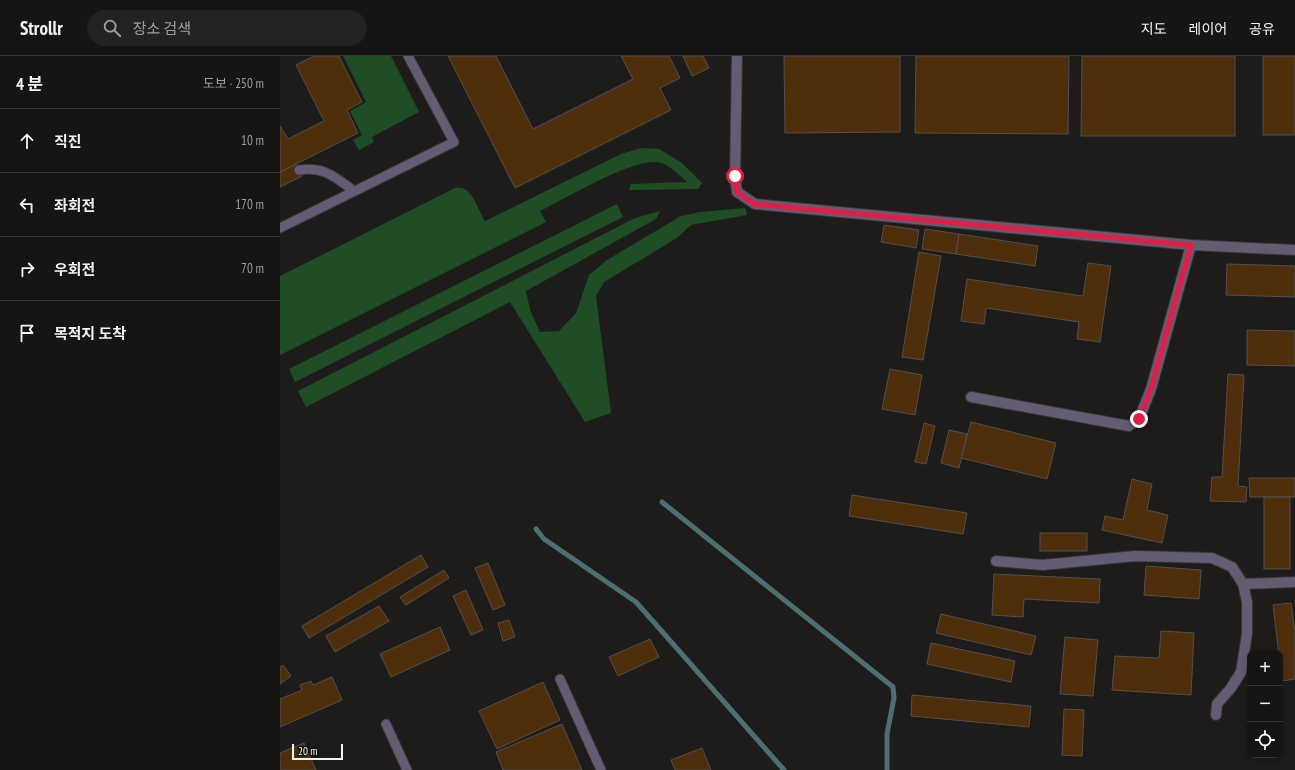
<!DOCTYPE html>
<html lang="ko">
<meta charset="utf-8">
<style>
body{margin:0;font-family:"PT Sans Narrow","Noto Sans KR",sans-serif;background:#232222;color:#f1f3f6}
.controls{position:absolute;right:12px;bottom:12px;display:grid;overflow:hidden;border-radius:8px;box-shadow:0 2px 6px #0003}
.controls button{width:36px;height:36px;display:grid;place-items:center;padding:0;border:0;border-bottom:1px solid #353434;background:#161514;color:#f1f3f6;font:20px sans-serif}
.scale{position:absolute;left:12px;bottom:10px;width:51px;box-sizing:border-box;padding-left:4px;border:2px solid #f5f3f2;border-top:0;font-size:11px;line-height:14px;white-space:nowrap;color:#f5f3f2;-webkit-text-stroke:3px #151312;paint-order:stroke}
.stop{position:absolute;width:12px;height:12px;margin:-9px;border:3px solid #e11d48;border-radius:50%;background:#fff}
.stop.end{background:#e11d48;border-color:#fff;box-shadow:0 1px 4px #0008}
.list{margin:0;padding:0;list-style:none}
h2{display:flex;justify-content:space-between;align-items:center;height:52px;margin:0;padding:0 16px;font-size:17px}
h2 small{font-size:13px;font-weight:400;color:#9e9fa0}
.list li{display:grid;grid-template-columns:26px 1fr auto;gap:12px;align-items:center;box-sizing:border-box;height:64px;padding:0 16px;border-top:1px solid #353434}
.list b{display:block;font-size:15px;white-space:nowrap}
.list em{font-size:13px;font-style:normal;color:#9e9fa0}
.icon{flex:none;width:22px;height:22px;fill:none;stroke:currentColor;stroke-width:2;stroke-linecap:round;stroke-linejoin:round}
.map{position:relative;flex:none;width:1015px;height:714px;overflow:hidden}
header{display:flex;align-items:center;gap:24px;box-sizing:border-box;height:56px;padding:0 20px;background:#161514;border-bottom:1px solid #353434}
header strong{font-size:19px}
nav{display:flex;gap:22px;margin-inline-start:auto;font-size:14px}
.search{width:280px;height:36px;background:#232222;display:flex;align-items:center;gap:10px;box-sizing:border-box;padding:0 14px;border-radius:22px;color:#9e9fa0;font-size:15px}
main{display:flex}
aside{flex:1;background:#161514}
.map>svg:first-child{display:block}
.forest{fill:#1e4d26}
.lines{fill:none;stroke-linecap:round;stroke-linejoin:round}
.stream{stroke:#4c6f71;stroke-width:5}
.building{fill:#4f2e0c;stroke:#53504f}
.service-casing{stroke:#383635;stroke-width:11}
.minor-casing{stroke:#383635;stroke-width:12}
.tertiary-casing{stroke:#383635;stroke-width:12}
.service{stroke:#655b72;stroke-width:9}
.minor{stroke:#655b72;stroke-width:10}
.tertiary{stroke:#655b72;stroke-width:10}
.route{stroke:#e11d48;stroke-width:5}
</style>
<header>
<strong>Strollr</strong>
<div class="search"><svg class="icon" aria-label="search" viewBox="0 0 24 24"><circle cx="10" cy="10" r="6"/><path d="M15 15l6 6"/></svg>장소 검색</div>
<nav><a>지도</a><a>레이어</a><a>공유</a></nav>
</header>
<main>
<aside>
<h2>4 분<small>도보 · 250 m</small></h2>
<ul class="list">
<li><svg class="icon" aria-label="ahead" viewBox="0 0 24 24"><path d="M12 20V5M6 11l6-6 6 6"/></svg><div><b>직진</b></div><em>10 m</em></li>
<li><svg class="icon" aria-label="left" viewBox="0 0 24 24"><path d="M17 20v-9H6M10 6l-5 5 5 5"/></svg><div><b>좌회전</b></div><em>170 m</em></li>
<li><svg class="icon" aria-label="right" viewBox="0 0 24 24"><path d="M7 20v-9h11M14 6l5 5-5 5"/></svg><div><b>우회전</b></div><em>70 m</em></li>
<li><svg class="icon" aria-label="arrive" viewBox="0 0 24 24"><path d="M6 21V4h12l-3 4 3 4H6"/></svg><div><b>목적지 도착</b></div></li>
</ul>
</aside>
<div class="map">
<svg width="1015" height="714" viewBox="0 0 1015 714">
<rect width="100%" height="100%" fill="#1e1c1b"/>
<g class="forest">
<polygon points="63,0 111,0 139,56 92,81 94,86 79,94 73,84 82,79 70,55 86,46"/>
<path d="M361,92L379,93L402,107L422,127L418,133L349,134L351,128L407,126C399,119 388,107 376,106C349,104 287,142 260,155L266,166L0,299V220L175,132C193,129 197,153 205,165L341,98Z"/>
<polygon points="337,148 343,161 15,326 9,313"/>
<polygon points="465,152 467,159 411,169 397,182 324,226 316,240 331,357 305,366 230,246 26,351 18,335 355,162 380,155 376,163 246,235 250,254 260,276 279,275 296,257 309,219 327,204 401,160 420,156"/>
</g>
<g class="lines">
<g class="stream">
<polyline points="382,446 613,631 614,642 607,678 607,714"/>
<polyline points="256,473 264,483 356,546 504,714"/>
</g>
</g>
<g class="building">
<polygon points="34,0 59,0 82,46 67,54 78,77 0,116 0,70 8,83 44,65 16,9"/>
<polygon points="168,0 216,0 253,73 353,23 341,0 389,0 400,22 380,32 391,54 235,132"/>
<polygon points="403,0 423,0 429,12 412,20"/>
<polygon points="504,0 620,0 620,76 505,77"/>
<polygon points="636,0 789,0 788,78 635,77"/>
<polygon points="802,0 955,0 955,80 801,80"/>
<rect x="983" y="0" width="32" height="79"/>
<polygon points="16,108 22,120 0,131 0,116"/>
<polygon points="604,169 639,174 636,192 601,186"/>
<polygon points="645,173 679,178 676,198 642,193"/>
<polygon points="679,178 758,190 755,210 676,198"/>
<polygon points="639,196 661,200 643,304 622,301"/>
<polygon points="808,207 831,210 820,286 797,283 799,266 706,252 704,268 681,265 687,223 803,240"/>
<polygon points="947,208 1015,210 1015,241 946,239"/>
<polygon points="967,274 1015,275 1015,310 967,309"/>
<polygon points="610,313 642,319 635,359 602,353"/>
<polygon points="948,318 964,319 958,430 967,431 966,446 930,445 932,421 942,421"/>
<polygon points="691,366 776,387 767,423 681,402"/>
<polygon points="644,367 655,370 646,408 635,406"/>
<polygon points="669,374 687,378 679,412 661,407"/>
<polygon points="969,422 1015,422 1015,441 970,441"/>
<polygon points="852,423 872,428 867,454 888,459 882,487 822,474 825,460 843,464"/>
<polygon points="572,439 687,457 683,478 569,460"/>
<rect x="984" y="441" width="26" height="72"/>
<rect x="760" y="477" width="47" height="18"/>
<polygon points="141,499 148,511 29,582 22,570"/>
<polygon points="208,507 225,549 213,554 195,512"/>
<polygon points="866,510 921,514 919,543 864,539"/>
<polygon points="164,514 169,522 126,549 120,541"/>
<polygon points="714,518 820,523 819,547 744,543 743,561 712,559"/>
<polygon points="186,534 203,574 191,579 173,540"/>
<polygon points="1011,547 1015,576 1015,623 1002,625 993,549"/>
<polygon points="99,550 109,565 55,596 46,580"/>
<polygon points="661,558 756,580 751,599 656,577"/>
<polygon points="229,564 235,581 223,585 218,567"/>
<polygon points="160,571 170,594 111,621 100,598"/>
<polygon points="881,575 914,577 911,639 832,634 835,600 879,602"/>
<polygon points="785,581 818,584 813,640 780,638"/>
<polygon points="370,583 379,601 338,620 329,601"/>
<polygon points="651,587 735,605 731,626 647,608"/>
<polygon points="3,609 11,620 0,628 0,611"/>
<polygon points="52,621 62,644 0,671 0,643 22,634 20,629 31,625 33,629"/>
<polygon points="263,626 280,664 217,693 199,655"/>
<polygon points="632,639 751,650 749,671 631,660"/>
<polygon points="784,653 804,654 802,700 782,699"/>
<polygon points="282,668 302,714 223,714 216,696"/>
<polygon points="24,687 36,714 0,714 0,697"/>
<polygon points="422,692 431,714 395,714 391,704"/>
</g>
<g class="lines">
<g class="service-casing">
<g id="service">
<path d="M19,114C44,110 55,121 74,135"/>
<polyline points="0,172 174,86 128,0"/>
<polyline points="280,623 321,714"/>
<polyline points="106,668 127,714"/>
</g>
</g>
<g class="minor-casing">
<g id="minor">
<polyline points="457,136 455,120 457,0"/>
<polyline points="691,341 849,370 859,363 871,333 911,189"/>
<polyline points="716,505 763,509 855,500 932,502 952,511 963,528 967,546 967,578 961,616 951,632 937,648 936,659"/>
<polyline points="963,528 1015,526"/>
</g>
</g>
<g class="tertiary-casing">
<polyline id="tertiary" points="457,136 475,148 911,189 1015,194"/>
</g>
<use href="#service" class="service"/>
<use href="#minor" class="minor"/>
<use href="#tertiary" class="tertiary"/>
</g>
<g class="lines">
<polyline class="route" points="455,120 457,136 474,148 911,189 871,333 859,363"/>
</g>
</svg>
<div class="controls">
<button>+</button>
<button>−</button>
<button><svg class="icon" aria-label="locate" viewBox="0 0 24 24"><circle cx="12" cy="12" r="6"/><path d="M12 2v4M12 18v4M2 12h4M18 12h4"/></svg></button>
</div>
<div class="scale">20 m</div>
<div class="stop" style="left:455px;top:120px"></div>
<div class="stop end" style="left:859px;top:363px"></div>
</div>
</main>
